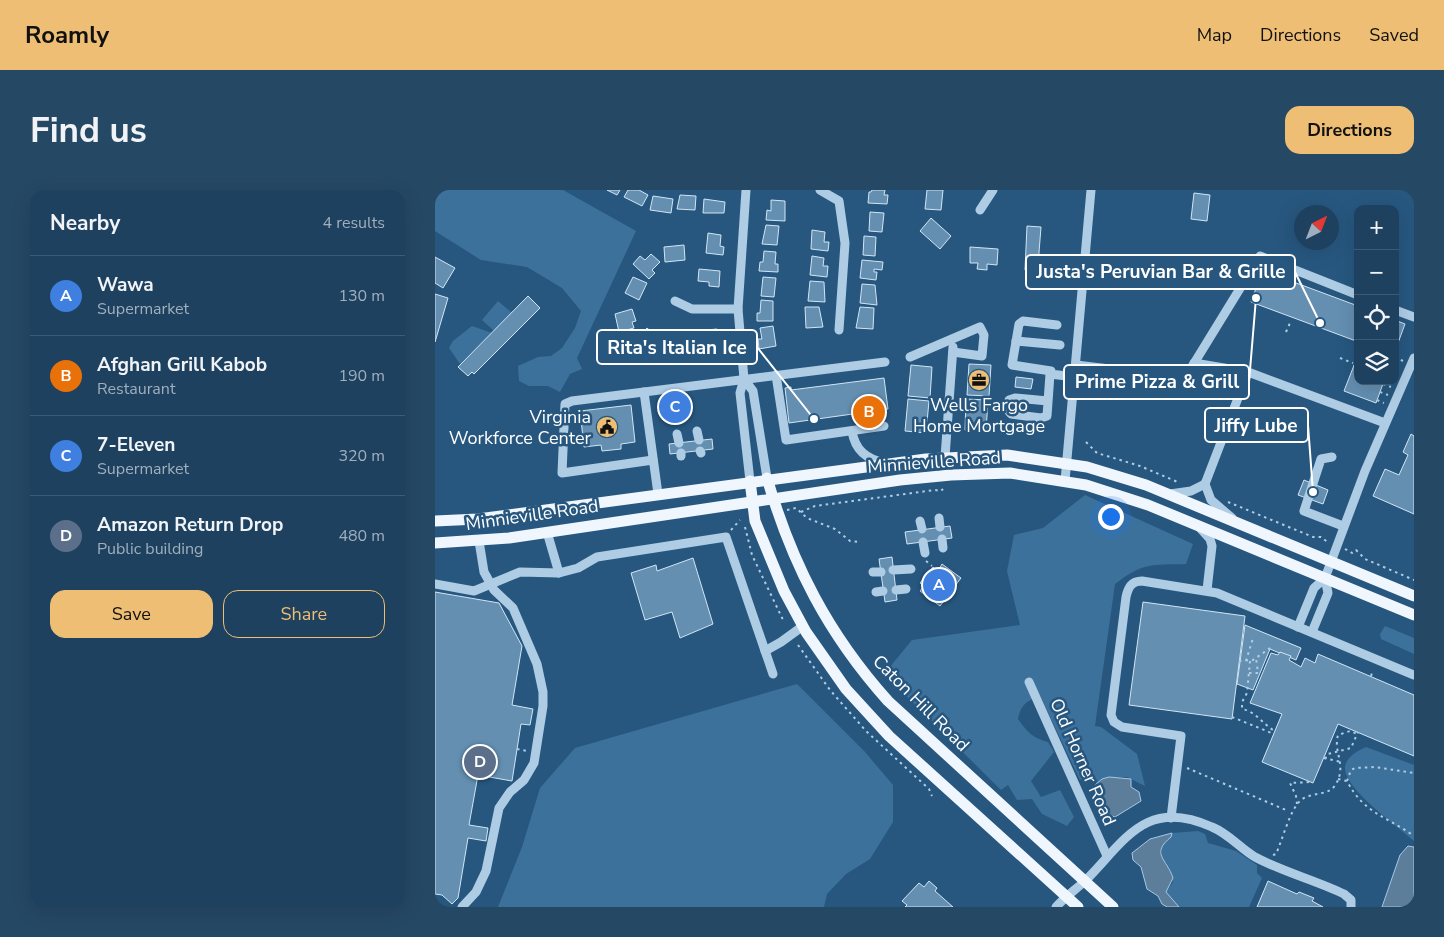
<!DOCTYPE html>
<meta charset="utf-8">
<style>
body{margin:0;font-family:"Nunito Sans",sans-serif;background:#254865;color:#f1f3f6}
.controls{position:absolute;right:15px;top:15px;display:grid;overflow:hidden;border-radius:10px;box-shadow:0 5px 20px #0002}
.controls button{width:45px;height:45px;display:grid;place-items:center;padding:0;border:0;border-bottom:1px solid #3b5a74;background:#1d415f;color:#f1f3f6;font:25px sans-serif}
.compass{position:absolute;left:859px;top:15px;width:45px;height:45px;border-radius:50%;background:#1d415f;box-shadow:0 5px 20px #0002;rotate:42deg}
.you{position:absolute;left:675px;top:326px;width:18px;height:18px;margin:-12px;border:4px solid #fff;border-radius:50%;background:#1a73e8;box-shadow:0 0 0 8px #1a73e833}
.badge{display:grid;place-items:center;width:32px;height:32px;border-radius:50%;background:#edbe74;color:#fff;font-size:16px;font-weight:700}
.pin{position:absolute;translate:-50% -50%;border:2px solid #fff;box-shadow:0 1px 5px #0006}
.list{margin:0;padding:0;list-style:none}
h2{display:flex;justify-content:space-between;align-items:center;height:65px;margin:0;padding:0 20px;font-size:21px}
h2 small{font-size:16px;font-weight:400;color:#a0afbd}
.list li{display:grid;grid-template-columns:32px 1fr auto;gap:15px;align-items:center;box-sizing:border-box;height:80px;padding:0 20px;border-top:1px solid #3b5a74}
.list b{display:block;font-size:19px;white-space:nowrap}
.list p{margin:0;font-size:16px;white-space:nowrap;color:#a0afbd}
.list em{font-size:16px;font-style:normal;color:#a0afbd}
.actions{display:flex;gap:10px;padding:15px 20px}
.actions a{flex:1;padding:11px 0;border:1px solid #edbe74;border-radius:15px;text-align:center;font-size:18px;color:#edbe74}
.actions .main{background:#edbe74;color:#111}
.icon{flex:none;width:28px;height:28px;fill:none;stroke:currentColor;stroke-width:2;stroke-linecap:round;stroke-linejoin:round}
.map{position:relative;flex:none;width:979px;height:717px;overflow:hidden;border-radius:15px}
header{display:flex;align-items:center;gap:30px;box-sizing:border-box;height:70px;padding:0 25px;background:#edbe74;color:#111}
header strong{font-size:24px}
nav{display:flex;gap:28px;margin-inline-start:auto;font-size:18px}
.intro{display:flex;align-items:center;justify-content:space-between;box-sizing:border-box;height:120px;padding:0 30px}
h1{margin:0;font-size:35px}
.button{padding:12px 22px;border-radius:15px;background:#edbe74;color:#111;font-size:18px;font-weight:700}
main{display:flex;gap:30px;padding:0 30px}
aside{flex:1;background:#1d415f;border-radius:15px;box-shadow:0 5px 20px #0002}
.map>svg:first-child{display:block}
.green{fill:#3c719c}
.water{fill:#5d7e9a;stroke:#a3c9e6}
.building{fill:#648fb1;stroke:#d1e5f4}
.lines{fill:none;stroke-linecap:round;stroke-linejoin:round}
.path{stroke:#aecde5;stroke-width:2;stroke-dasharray:2.5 4;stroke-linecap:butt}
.minor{stroke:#aecde5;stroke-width:9}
.major{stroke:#eff6fd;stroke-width:11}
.labels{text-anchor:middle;stroke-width:5;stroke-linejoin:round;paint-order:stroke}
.poi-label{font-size:18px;fill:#fff;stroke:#27577f}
.street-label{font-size:18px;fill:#fff;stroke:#27577f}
.leader{fill:none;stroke:#fff;stroke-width:2}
.callout-dot{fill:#fff;stroke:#27577f;stroke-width:2}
.callout{fill:#27577f;stroke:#fff;stroke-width:2}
.callout-label{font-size:19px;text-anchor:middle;font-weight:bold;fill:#fff}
</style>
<header>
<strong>Roamly</strong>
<nav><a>Map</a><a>Directions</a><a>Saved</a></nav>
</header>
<div class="intro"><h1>Find us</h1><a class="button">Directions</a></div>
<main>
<aside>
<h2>Nearby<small>4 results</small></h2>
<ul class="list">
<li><span class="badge" style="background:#3f7fe0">A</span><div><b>Wawa</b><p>Supermarket</p></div><em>130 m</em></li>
<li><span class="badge" style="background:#e8710a">B</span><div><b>Afghan Grill Kabob</b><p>Restaurant</p></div><em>190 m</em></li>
<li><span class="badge" style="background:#3f7fe0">C</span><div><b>7-Eleven</b><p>Supermarket</p></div><em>320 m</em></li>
<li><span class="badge" style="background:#5c6f8a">D</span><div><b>Amazon Return Drop</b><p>Public building</p></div><em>480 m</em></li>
</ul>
<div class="actions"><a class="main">Save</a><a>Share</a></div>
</aside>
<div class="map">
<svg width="979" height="717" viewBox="0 0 979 717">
<rect width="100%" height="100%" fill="#27577f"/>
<g class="green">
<polygon points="0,0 128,0 201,41 142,168 147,179 135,184 125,202 113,196 94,196 84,191 83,176 103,167 116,166 127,158 140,138 146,121 127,98 92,77 46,70 0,41"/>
<polygon points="63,111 77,123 59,141 47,130"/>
<polygon points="37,136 57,143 25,174 14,158 18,151"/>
<path d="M650,305L758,354L751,374C716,375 709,372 680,394L660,536L666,537L702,564L710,596L692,587L667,589L662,594L652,586L645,590L605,506C592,511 586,514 583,529C592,542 598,548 613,552L619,562L596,591L606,607L625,600L639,627L632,636L607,624L597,609L582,610L573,595L566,600L449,484L477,450L585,435L572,381L579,345L608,338Z"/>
<polygon points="950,436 979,448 979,464 946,449 945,444"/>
<polygon points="362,494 430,562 458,595 458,632 435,669 411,684 392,704 389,717 63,717 87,657 105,598 140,558"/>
<path d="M931,557L979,575V651C963,636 910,600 910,578C910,568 922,561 931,557Z"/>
<polygon points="763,641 770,644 773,653 801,661 822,675 822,683 827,688 814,717 744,717 731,702 738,692 726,671 727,655 736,647 737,643"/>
</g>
<g class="water">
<polygon points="674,587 696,589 696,597 704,602 706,611 680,627 669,623 660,603 659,596 667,589"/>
<path d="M737,643L736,647C715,664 732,669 738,688L731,702L744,717H732L727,714L723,706L712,699L706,677L698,670L697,663L715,649Z"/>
<polygon points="973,656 979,657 979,717 947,717 965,665"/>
</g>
<g class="building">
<polygon points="172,0 185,0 182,5"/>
<polygon points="193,0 204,0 213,5 207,16 189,7"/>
<polygon points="437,0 450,0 449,5 453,5 452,14 433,13 434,2 436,2"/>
<polygon points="492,0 508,0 506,20 490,19"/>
<polygon points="759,3 775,5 772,31 756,29"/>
<polygon points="245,5 261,6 260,20 242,19"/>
<polygon points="218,6 238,9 236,23 215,20"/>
<polygon points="269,9 290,12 289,23 268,23"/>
<polygon points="336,10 350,11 350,31 331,30 332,20 336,21"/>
<polygon points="435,22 449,23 447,42 434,41"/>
<polygon points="496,28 516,46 505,59 485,41"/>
<polygon points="331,35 344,36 342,55 327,54"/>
<polygon points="592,36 606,37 602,88 593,87 593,80 590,80"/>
<polygon points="377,40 390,42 389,52 394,52 393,61 376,59"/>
<polygon points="273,43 286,45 285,56 289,57 288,65 271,63"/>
<polygon points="429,46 441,47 440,66 428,65"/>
<polygon points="249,55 250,70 230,72 229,57"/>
<polygon points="535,57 563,59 562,75 552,74 552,80 542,79 543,73 535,73"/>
<polygon points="329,61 341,62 340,74 343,74 343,82 324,81 325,72 328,72"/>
<polygon points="216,64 225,72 217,80 220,83 214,89 198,74 205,66 210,70"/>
<polygon points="377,66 389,68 388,76 393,76 392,87 375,85"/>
<polygon points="0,67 20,78 8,98 0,93"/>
<polygon points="427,70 448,72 447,80 439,79 439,82 442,82 441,90 425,88"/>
<polygon points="264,79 285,81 284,97 274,96 274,92 263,91"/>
<polygon points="837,84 923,116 923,155 921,151 816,112 824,90 834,93"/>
<polygon points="198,87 212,93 204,110 190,103"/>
<polygon points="328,87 341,88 339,107 326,106"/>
<polygon points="375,91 389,92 390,112 373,111"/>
<polygon points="427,94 440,95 442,115 425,113"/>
<polygon points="0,104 13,108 0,152"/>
<polygon points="93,106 105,118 39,184 37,182 33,186 23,177"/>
<polygon points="326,110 338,111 338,131 322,131 322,123 325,123"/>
<polygon points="370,117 384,117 388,137 371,138"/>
<polygon points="425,117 439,118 438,139 421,138"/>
<polygon points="197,119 201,131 197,132 199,138 184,142 180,124"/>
<polygon points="960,130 970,134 960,161"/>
<polygon points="338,136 341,156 324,159 323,149 327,149 325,138"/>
<polygon points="212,138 227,151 212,165 204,157 206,154 201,149"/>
<polygon points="282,139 283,151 264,156 262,141"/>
<polygon points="923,165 923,191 949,191 941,213 909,201"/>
<polygon points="534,174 556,175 554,206 532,205"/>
<polygon points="476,175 497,177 495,208 473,206"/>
<polygon points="581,187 598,189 596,199 580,197"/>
<polygon points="449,188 453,219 354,233 350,198 356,197 356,200"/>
<polygon points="252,205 255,226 228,230 225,208"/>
<polygon points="473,209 494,211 491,243 470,241"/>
<polygon points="531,209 553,210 551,241 530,240"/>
<polygon points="196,215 200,252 186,254 186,259 167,261 166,255 149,257 145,221"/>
<polygon points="976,244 979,246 979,324 938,306 950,279 964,285 973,265 968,262"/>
<polygon points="277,249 278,259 235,264 234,254"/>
<polygon points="869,290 893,300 888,314 863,305"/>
<polygon points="515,336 517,348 472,354 470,342"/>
<polygon points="457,367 462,410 450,412 444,369"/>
<polygon points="258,368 278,434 245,448 237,422 210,430 196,383 221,375 222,381"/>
<polygon points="507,374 526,388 505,416 485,401 489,396 485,393 498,377 503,381"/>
<polygon points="0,402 64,413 87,456 77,515 98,519 95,535 86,534 77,591 43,585 34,635 53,638 51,651 33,648 23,708 17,714 7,705 0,704"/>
<polygon points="708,412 810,426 797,529 694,515"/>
<polygon points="810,435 866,458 861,470 835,459 818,500 802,494"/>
<polygon points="845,462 856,466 854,470 866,477 870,468 880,473 883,464 979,505 979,566 903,534 878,593 827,572 847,524 815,513 836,463 843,465"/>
<polygon points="494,691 502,698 500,701 518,717 470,717 472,715 467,711 484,693 489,697"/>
<polygon points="833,691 862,704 864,702 879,708 877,711 888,717 822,717"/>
</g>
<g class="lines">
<g class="path">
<polyline points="851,142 855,133"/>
<polyline points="960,167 968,171"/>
<polyline points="905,168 918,173"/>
<polyline points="948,194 956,197"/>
<polyline points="945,202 953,205"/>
<polyline points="942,210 949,213"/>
<polyline points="651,252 662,263 705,276 745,293"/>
<polyline points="793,312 878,347 886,347 894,353"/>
<polyline points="352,320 361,318 372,328 400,339 415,351 424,352"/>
<polyline points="366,322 380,316 500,300 506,301 508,299"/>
<polyline points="310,337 317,365 349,432"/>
<polyline points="296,340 305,330"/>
<polyline points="910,359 917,363 921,360 930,369 979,390"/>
<polyline points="491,371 497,376"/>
<polyline points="363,455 395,500 431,541 494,599 497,606"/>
<polyline points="804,471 818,470 838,456"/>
<polyline points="811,471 818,448"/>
<path d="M815,471L812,503L807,512V519C822,522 828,535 840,541"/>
<polyline points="814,483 823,483 821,468"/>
<polyline points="936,486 937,483"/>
<polyline points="797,527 839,544"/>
<polyline points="82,559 92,561"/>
<polyline points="889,568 906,572"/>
<polyline points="890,569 893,564 916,558 923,542"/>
<polyline points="752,578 851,620"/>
<path d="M903,589L912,591C929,624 953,627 979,646"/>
<polyline points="912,591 916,580 920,578 940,577 979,583"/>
<polyline points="862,614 861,606 855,593 876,592"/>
<path d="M838,665L841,664C847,651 855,620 865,611C876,601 894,607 901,594C912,575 898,562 903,545L915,541L922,544"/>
</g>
<g class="minor">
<polyline points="311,0 303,119 309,189 305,203 315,291"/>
<polyline points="385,0 404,11 410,53 404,140"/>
<polyline points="545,20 558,0"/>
<polyline points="240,111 257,119 303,119"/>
<polyline points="960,120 979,127"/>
<polyline points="622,135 588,131 584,134 577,175 616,181 615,184 640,187"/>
<polyline points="581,151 625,155"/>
<polyline points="475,167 545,137 549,145 547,166 518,162"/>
<polyline points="759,173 813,182 950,233"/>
<polyline points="641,175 750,188 825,66 923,105"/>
<polyline points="341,185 351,250 449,236"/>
<polyline points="309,189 318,201 332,288"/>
<polyline points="209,202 223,304"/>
<polyline points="613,211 580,208 574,210 572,219 576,224 606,228 612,226 615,184"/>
<polyline points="262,241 264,250"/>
<path d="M417,241C420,260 431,269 450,273"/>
<polyline points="242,244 244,253"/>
<polyline points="265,261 266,263"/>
<polyline points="246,263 246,266"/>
<polyline points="510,267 518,157"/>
<polyline points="897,267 886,269 869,321 908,336"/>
<polyline points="218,270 127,283 130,214 137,211 450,172"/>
<polyline points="630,291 656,0"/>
<polyline points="735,304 756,301 770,294"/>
<polyline points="504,328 505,337"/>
<polyline points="797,328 776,310 770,294 813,182"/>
<polyline points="485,331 487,339"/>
<polyline points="765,338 775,349 777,356 772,400"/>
<polyline points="112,342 124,383"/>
<polyline points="507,349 508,358"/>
<polyline points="488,352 490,363"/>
<polyline points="458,380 476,379"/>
<polyline points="438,382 446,382"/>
<polyline points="0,394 39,401 85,382 124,383 143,378 162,367 291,347 338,484"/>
<polyline points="461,400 471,399"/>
<polyline points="441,402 448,401"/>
<polyline points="863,437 879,398 890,388 930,281 979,168"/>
<polyline points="877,442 893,403 890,388"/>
<polyline points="330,461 346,452 368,436"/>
<polyline points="594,492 672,666"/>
<path d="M736,628L746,546L687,537L679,532L676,525L691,407C693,398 696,391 707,391L782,403L979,485"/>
<polyline points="27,717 41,702 51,681 64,618 75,602 89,590 99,573 108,516 108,502 102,474 78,418 59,400 49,382 44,351"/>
<path d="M621,717C630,707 640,700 650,691C690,651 710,607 777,637C794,644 805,658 820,667C848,682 880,690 909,704L916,710V717"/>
</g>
<g class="major">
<path d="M332,288C357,374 393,444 453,511L678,717"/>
<polyline points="315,291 320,331 349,401 371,442 411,499 454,546 643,717"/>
<polyline points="0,331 43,329 491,269 572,265 652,277 711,295 979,406"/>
<polyline points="0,353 74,348 465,290 516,285 575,283 651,295 713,315 979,425"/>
</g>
</g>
<defs>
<g id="office-disc" transform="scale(1.125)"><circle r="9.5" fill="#edbe74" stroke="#27577f"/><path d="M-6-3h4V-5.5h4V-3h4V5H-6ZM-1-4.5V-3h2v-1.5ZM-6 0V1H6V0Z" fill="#111"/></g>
<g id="civic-disc" transform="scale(1.125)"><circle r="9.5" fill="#edbe74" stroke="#27577f"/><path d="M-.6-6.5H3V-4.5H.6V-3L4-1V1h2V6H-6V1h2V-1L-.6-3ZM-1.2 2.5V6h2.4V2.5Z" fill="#111"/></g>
</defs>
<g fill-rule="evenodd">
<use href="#office-disc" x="544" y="190"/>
<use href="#civic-disc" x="172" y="237"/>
</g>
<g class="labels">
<g class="poi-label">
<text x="544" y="221">Wells Fargo<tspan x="544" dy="21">Home Mortgage</tspan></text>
<text x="156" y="233" text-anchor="end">Virginia<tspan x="156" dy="21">Workforce Center</tspan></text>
</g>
<g class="street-label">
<text transform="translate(499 272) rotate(-4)" y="6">Minnieville Road</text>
<text transform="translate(97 325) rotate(-8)" y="6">Minnieville Road</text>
<text transform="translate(486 513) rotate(45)" y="6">Caton Hill Road</text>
<text transform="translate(648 572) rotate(66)" y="6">Old Horner Road</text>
</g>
</g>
<path class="leader" d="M885 133L860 82M379 229L322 157M821 108L814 192M878 302L873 235"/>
<g class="callout-dot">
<circle cx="885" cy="133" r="5"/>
<circle cx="379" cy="229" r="5"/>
<circle cx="821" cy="108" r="5"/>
<circle cx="878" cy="302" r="5"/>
</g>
<g class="callout">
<rect x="591" y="65" width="269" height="34" rx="5"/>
<rect x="162" y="140" width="160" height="34" rx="5"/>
<rect x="629" y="175" width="185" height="34" rx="5"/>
<rect x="770" y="218" width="103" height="34" rx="5"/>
</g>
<g class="callout-label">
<text x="726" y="88">Justa's Peruvian Bar &amp; Grille</text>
<text x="242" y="164">Rita's Italian Ice</text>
<text x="722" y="198">Prime Pizza &amp; Grill</text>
<text x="821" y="242">Jiffy Lube</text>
</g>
</svg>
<div class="controls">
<button>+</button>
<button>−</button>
<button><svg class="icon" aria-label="locate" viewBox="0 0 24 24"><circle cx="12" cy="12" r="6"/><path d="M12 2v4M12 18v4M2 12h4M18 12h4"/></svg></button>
<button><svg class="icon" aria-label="layers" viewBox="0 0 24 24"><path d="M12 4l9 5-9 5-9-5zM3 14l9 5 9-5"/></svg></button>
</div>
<svg class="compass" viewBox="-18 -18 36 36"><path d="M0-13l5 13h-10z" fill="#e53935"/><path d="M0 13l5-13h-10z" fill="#a0afbd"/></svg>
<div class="you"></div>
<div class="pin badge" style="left:504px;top:395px;background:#3f7fe0">A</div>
<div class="pin badge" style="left:434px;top:222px;background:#e8710a">B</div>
<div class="pin badge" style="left:240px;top:217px;background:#3f7fe0">C</div>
<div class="pin badge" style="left:45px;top:572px;background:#5c6f8a">D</div>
</div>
</main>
